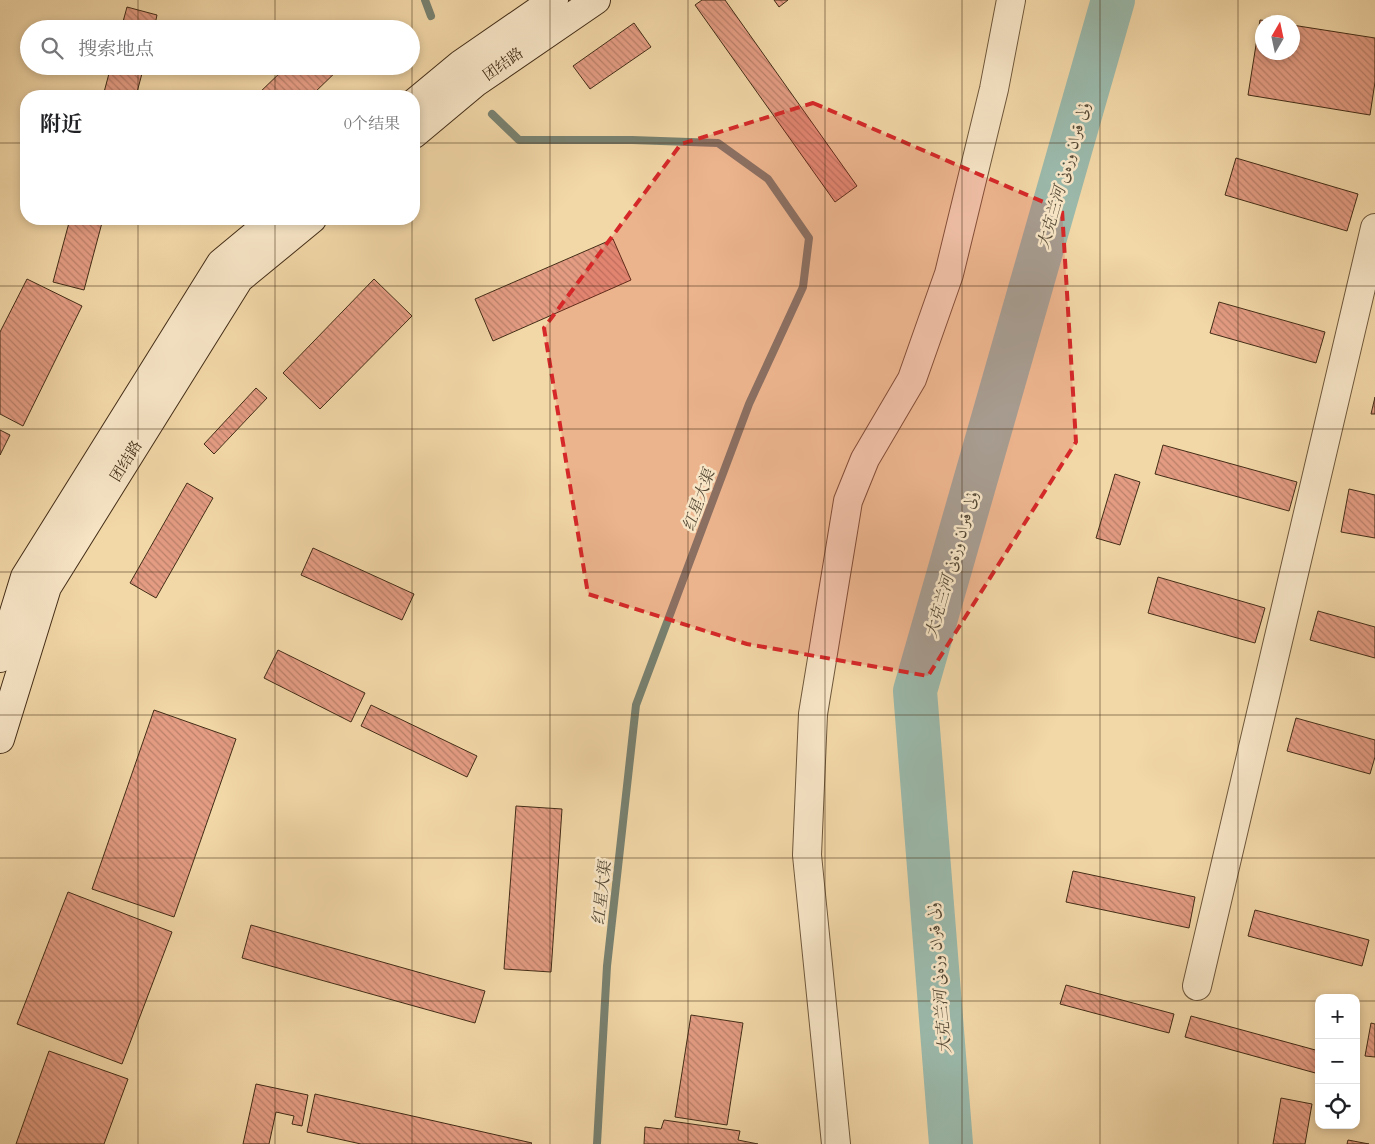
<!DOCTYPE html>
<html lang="zh">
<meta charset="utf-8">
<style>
body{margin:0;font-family:Cardo,Amiri,"Noto Serif SC",serif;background:#f2f2f2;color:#202124}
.controls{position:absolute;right:15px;bottom:15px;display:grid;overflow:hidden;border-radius:10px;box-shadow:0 2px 8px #0003}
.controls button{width:45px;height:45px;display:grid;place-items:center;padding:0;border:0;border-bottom:1px solid #e0e0e0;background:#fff;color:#202124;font:25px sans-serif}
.compass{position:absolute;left:1255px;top:15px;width:45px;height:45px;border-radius:50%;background:#fff;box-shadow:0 2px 8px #0003;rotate:9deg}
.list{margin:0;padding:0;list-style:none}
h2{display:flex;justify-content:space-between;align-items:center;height:65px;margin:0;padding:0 20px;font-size:21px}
h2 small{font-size:16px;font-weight:400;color:#757577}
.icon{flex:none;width:28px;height:28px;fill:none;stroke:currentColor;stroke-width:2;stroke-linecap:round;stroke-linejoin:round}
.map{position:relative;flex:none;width:1375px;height:1144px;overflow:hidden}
.search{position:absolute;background:#fff;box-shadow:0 2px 8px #0003;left:20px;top:20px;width:400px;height:55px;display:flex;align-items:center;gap:12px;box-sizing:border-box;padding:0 18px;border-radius:28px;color:#757577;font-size:19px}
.panel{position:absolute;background:#fff;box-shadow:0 2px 8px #0003;left:20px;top:90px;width:400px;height:135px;border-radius:20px}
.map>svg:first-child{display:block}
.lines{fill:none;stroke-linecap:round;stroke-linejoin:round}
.stream{stroke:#788170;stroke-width:8}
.river{stroke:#9bb9ab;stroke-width:44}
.building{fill:url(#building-back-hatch);stroke:#432d17}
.minor-casing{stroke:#6f583b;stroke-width:30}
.secondary-casing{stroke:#432d17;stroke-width:30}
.minor{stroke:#f7e5c6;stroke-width:28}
.secondary{stroke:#f7e5c6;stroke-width:28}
.marked{fill:#d62828;fill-opacity:0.2;stroke:#d62828;stroke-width:4;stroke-dasharray:10 6;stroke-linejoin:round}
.grid{fill:none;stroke:#432d17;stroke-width:1;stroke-opacity:0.55}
.labels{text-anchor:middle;stroke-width:5;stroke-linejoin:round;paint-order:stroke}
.street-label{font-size:15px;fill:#432d17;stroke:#f7e5c6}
.water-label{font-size:16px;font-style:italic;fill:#554935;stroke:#f7e5c6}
</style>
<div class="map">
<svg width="1375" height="1144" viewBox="0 0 1375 1144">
<defs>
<pattern id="building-back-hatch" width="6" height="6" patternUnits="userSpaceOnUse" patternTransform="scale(1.25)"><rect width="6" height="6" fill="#e49c83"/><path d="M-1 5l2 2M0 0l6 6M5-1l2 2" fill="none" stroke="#ba806a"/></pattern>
</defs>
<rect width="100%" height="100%" fill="#f2d7a7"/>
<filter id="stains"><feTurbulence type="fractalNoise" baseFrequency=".004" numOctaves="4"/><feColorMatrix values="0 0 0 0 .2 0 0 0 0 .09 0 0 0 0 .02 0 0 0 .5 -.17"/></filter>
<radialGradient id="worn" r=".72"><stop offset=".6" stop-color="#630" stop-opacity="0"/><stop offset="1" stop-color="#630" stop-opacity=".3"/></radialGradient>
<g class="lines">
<g class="stream">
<polyline points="425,0 431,16"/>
<polyline points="492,114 519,140 632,140 718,143 768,179 809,238 803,287 749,404 636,705 607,966 597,1144"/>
</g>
<polyline class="river" points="951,1144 915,691 1113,0"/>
</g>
<g class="building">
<polygon points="702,0 725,0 857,186 835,202 695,5"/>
<polygon points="774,0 788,0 779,7"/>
<polygon points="127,7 157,15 154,29 121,29"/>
<polygon points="1260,20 1279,22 1262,22 1262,52 1292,52 1292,25 1375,38 1375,82 1370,115 1248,95"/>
<polygon points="634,23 651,47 590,89 573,66"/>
<polygon points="111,66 144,66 136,96 103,96"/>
<polygon points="287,66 342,66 311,96 256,96"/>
<polygon points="1236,158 1358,194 1347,231 1225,195"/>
<polygon points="70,219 103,219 84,290 53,282"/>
<polygon points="613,239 631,280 493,341 475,299"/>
<polygon points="27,279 82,306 23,426 0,414 0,332"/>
<polygon points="374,279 412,316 320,409 283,373"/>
<polygon points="1219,302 1325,332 1316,363 1210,333"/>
<polygon points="256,388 267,398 214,454 204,444"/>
<polygon points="1375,397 1375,414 1371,414"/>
<polygon points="0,430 10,435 0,455"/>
<polygon points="1163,445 1297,482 1289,511 1155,474"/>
<polygon points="1115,474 1140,482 1120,545 1096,538"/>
<polygon points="187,483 213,498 156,598 130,583"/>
<polygon points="1349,489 1375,495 1375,538 1341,532"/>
<polygon points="313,548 414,594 402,620 301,575"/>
<polygon points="1158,577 1265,608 1255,643 1148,613"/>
<polygon points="1318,611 1375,627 1375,658 1310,640"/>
<polygon points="278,650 365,693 351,722 264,678"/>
<polygon points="371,705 477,756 467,777 361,726"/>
<polygon points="154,710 236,739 174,917 92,889"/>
<polygon points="1296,718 1375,740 1375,757 1370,774 1287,751"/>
<polygon points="516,806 562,809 551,972 504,969"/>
<polygon points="1073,871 1195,897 1189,928 1066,902"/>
<polygon points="68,892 172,932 122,1064 17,1024"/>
<polygon points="1255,910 1369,940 1362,966 1248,936"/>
<polygon points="251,925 485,991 475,1023 242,958"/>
<polygon points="1066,985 1174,1014 1169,1033 1060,1004"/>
<polygon points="691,1015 743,1023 727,1125 675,1117"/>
<polygon points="1191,1016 1319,1051 1319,1074 1185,1037"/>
<polygon points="1371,1023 1375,1024 1375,1057 1365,1056"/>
<polygon points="49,1051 128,1079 104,1144 16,1144"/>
<polygon points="256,1084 308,1095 302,1126 292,1124 294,1116 276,1112 269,1144 243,1144"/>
<polygon points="315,1094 532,1143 531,1144 361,1144 307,1132"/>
<polygon points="1281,1098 1312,1104 1305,1144 1273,1144"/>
<polygon points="664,1120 740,1131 738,1140 758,1144 644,1144 645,1127 661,1129"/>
<polygon points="1348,1140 1369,1144 1347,1144"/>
</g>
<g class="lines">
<g class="minor-casing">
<g id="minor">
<polyline points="1197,986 1375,228"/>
<polyline points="836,1144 807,855 813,714 848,501 865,459 912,379 949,274 994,89 1011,0"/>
</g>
</g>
<g class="secondary-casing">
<g id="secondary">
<polyline points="414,103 461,64 554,0"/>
<polyline points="414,134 475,83 596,0"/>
<polyline points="0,658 25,577 221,263 274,219"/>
<polyline points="0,739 47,587 239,279 312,219"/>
</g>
</g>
<use href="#minor" class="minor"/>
<use href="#secondary" class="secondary"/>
</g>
<path class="marked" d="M813,103L1062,210L1076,442L928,676L747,644L588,594L544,328L681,144Z"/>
<path class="grid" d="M138,0V29M275,0V29M412,0V96M550,0V1144M688,0V1144M825,0V1144M962,0V1144M1100,0V1144M1238,0V1144M138,66V96M275,66V96M0,143H26M414,143H1375M138,219V1144M275,219V1144M412,219V1144M0,286H1375M0,429H1375M0,572H1375M0,715H1375M0,858H1375M0,1001H1319M1356,1001H1375"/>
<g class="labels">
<g class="street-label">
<text transform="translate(503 64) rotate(-35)" y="5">团结路</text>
<text transform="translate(126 461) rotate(-58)" y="5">团结路</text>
</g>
<g class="water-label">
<text transform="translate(1063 175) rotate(-74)" y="6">大克兰河 ۇلى قىران وزەنى</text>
<text transform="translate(698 500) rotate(-70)" y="6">红星大渠</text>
<text transform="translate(951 564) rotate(-74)" y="6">大克兰河 ۇلى قىران وزەنى</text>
<text transform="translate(601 893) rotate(-84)" y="6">红星大渠</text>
<text transform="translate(938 978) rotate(-95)" y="6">大克兰河 ۇلى قىران وزەنى</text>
</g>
</g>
<rect width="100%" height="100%" filter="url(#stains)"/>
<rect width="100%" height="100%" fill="url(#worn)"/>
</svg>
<div class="controls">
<button>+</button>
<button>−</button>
<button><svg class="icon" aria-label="locate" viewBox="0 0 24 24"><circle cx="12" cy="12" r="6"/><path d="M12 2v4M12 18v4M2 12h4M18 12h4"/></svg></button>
</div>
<svg class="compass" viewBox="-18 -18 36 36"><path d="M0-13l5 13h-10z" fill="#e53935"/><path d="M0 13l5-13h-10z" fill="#757577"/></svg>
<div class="search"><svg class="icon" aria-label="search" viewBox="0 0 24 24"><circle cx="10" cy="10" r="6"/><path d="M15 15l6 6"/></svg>搜索地点</div>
<section class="panel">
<h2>附近<small>0个结果</small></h2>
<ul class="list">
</ul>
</section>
</div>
